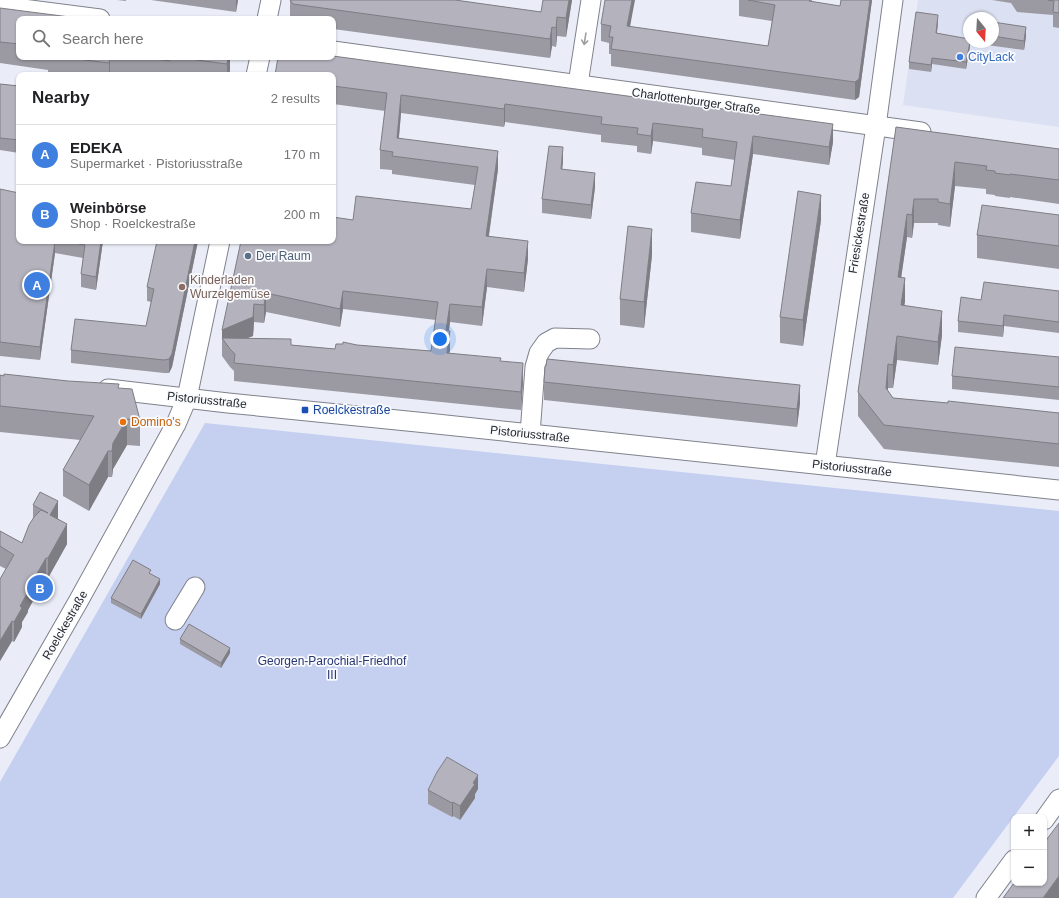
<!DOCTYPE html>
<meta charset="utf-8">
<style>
body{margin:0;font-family:Arial,sans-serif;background:#f2f2f2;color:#202124}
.controls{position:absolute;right:12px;bottom:12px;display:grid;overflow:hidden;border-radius:8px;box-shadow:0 1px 3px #0004}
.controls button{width:36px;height:36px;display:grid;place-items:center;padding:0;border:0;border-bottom:1px solid #e0e0e0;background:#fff;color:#202124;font:20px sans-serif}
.compass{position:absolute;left:963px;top:12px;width:36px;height:36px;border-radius:50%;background:#fff;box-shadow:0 1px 3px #0004;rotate:162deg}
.you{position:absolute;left:440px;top:339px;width:14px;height:14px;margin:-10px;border:3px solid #fff;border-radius:50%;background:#1a73e8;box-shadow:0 0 0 6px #1a73e833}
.badge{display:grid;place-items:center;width:26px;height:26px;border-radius:50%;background:#111827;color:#fff;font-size:13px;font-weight:700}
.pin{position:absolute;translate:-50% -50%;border:2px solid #fff;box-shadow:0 1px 4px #0006}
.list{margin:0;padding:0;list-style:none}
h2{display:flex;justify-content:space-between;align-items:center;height:52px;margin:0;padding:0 16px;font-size:17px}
h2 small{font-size:13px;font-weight:400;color:#757577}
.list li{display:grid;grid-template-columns:26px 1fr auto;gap:12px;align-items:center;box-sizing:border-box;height:60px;padding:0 16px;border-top:1px solid #e0e0e0}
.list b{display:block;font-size:15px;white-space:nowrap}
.list p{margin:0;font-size:13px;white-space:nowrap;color:#757577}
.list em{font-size:13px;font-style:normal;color:#757577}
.icon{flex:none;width:22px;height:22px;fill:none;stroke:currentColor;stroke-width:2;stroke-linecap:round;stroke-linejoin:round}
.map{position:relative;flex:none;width:1059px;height:898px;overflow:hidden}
.search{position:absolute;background:#fff;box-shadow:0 1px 3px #0004;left:16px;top:16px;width:320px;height:44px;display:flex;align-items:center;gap:10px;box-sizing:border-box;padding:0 14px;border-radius:8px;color:#757577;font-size:15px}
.panel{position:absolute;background:#fff;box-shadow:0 1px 3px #0004;left:16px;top:72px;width:320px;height:172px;border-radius:8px}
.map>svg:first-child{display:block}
.built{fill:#dbe1f2;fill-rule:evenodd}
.green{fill:#c5d0f1}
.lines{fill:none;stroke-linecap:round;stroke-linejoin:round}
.minor-casing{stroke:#7f828c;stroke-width:21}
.minor{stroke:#fff;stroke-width:19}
.wall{fill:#9b9aa3;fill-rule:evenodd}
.shaded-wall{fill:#7e7d84}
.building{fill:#b4b3bd;stroke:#7e7d84}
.oneway{stroke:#9e9ea0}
.shop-dot{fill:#3f7fe0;stroke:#f9fbff;stroke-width:1.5}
.service-dot{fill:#5c6f8a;stroke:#f9fbff;stroke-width:1.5}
.education-dot{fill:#8d6e63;stroke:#f9fbff;stroke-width:1.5}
.transit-dot{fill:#1a4fb4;stroke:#f9fbff;stroke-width:1.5}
.food-dot{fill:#e8710a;stroke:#f9fbff;stroke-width:1.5}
.labels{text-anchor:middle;stroke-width:3.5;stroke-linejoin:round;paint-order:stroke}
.shop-label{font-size:12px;fill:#366cbe;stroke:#f9fbff;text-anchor:start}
.street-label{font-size:12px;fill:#27282c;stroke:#f9fbff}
.service-label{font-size:12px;fill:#4e5e75;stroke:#f9fbff;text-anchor:start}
.education-label{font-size:12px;fill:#785e54;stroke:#f9fbff;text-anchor:start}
.transit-label{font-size:12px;fill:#164399;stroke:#f9fbff;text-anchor:start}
.food-label{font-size:12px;fill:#c56008;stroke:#f9fbff;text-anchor:start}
.park-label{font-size:12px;fill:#293773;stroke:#f9fbff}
</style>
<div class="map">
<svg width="1059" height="898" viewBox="0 0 1059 898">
<rect width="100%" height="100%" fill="#eaedf8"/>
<path class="built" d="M918,0H1059V127L903,105ZM969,18H993V42H969Z"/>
<polygon class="green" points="205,423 1059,511 1059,756 953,898 0,898 0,782"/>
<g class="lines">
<g class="minor-casing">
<g id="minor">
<polyline points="0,6 100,19"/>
<polyline points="267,19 271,0"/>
<polyline points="333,51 921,132"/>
<polyline points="256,75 260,57"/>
<polyline points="578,84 591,0"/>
<polyline points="108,389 228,403 427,423 1059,490"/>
<polyline points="530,434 535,367 539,353 546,343 555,338 590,339"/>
<polyline points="825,465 876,126 893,0"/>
<polyline points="175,620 195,587"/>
<polyline points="0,738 79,600 176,424 187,398 220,241"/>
<polyline points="1044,820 1059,799"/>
<polyline points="986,898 1014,860"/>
</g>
</g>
<use href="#minor" class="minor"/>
</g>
<g class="wall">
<polygon points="117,0 126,0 126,1"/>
<polygon points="151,0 238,0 236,12"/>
<polygon points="290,0 455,0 541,12 572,0 566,37 557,36 556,47 552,46 550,58 333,29 333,19 290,19"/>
<polygon points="739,0 812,0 812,2 840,6 841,0 872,0 859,97 855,100 611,66 611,54 609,54 609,43 601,41 601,24 630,27 768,46 772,21 739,16"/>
<polygon points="992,0 1059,0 1059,28 1053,27 1053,15 1017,12 1011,3"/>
<polygon points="0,8 19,19 19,57 230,57 230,70 229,75 48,75 48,70 0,63"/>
<polygon points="938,22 937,33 970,42 970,46 966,69 932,64 931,72 909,69 909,62"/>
<polygon points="993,22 1026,36 1024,50 972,43 972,42 993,42"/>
<path d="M333,75L833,142L829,165L753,154L740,239L691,232V213L731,186L735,160L702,155V148L653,141L651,154L637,152V146L601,142V135L505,122L504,127L401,113L399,138L498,169L489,236L528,259L524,292L487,287L482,326L450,322L449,331L450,349L449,353L501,361L523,382L521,410L234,381V371L230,367L222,356V330L353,220L471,209L475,185L392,174V170L380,169V150L385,111L333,104ZM343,309L436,320L431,351L357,345L343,344L335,349L291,345L247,338L253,336L254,322L264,323L266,312L340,327Z"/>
<polygon points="0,84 19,86 19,153 0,150"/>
<polygon points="896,127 1059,149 1059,204 1010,197 1010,198 995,196 995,195 986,194 986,189 955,186 950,227 938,225 938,223 914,223 912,238 907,237 901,277 905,301 904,306 942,335 938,365 897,360 893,388 888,388 887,390 893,398 1059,413 1059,467 884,449 858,416 858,392"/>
<polygon points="563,161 562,169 595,187 591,219 542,213 542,199"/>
<polygon points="0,189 19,241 103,241 96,290 81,287 81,274 83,258 55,253 40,360 0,356"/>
<polygon points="1059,215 1059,269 977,258 977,235"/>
<polygon points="821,220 803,346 780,343 780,317"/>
<polygon points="157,241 198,241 172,367 169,373 164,373 71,363 71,350 146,326 151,302 147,301 147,287"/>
<polygon points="652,255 644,328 620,325 620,299"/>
<polygon points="1059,291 1059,333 1004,326 1003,337 958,332 958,321 981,300"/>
<polygon points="1059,357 1059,400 952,389 952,376"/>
<polygon points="0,375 119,388 140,420 140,446 127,445 113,469 112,477 108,477 89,511 63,496 63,470 80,440 0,432"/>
<polygon points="544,382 800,403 797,427 544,400"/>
<polygon points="33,505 58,519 67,544 48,578 46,577 28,610 28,612 22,622 22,627 14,642 12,641 0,661 0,579 6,569 0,566 0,531 22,543 33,519"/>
<polygon points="151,574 160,584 141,619 111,603 111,598"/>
<polygon points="180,639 230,653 221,668 180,644"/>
<polygon points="478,789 475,794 475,798 460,820 453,816 452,817 428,804 428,790"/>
</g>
<g class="shaded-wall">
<polygon points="236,0 238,0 236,12"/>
<polygon points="569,0 572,0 566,37 566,18"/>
<polygon points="632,0 635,0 627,43 627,26"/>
<polygon points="870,0 872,0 859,97 855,100 855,82"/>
<polygon points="938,15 938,22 936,40 936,33"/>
<polygon points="557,17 557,36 556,47 556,28"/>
<polygon points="552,27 552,46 550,58 550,39"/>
<polygon points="1026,27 1026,36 1024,50 1024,41"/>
<polygon points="970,42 970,46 966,69 966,62"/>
<polygon points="110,57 110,75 109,75 109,63"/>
<polygon points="228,57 230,57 230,70 229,75 227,75 227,64"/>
<polygon points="932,58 932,64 931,72 931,65"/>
<polygon points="401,95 401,113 397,156 397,138"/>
<polygon points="505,104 505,122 504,127 504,109"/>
<polygon points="653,123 653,141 651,154 651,136"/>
<polygon points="833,124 833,142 829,165 829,147"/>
<polygon points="753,136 753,154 740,239 740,220"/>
<polygon points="563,147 563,161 561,182 561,169"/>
<polygon points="498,151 498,169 486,254 486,236"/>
<polygon points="955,162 955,186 950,227 950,204"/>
<polygon points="595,173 595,187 591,219 591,205"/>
<polygon points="821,195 821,220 803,346 803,320"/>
<polygon points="914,199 914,223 912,238 912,215"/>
<polygon points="907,214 907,237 898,300 898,277"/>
<polygon points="652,229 652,255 644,328 644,302"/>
<polygon points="55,241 55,253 40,360 40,347"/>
<polygon points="101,241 103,241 96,290 96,277"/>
<polygon points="195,241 198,241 172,367 169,373 169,359"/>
<polygon points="528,241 528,259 524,292 524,273"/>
<polygon points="487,269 487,287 482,326 482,307"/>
<polygon points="905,278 905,301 901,328 901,305"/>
<polygon points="343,291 343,309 340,327 340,309"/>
<polygon points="266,293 266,312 264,323 264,305"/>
<polygon points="254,304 254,322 253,336 228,346 222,338 222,330"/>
<polygon points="450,304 450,322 446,348 446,330"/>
<polygon points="942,311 942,335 938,365 938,342"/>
<polygon points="1004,315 1004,326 1003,337 1003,326"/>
<polygon points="450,331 450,349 447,371 447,353"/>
<polygon points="897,336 897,360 893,388 893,365"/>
<polygon points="523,363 523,382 521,410 521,392"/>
<polygon points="888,364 888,388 886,411 886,388"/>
<polygon points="800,385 800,403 797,427 797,409"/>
<polygon points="127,419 127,445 113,469 112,477 112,451 113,443"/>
<polygon points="108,451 108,477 89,511 89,485"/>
<polygon points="58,501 58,521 50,515"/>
<polygon points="67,524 67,544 48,578 48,558"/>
<polygon points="46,558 46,577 28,610 28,612 22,622 22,627 14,642 14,622 27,591"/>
<polygon points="160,579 160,584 141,619 141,614"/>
<polygon points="12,621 12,641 0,661 0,641"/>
<polygon points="230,648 230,653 221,668 221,663"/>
<polygon points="478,775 478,789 475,794 475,798 460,820 460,806"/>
<polygon points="453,802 453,816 452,817 452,803"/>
<polygon points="1059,876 1059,898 1043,898"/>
</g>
<g class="building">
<polygon points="290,0 455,0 541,12 543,0 569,0 566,18 557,17 556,28 552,27 550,39 293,4"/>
<polygon points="605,0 632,0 627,26 768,46 775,5 748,0 810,0 809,1 840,6 841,0 870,0 859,79 855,82 611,49 613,37 609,37 611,26 601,24"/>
<polygon points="1048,0 1059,0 1059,13 1053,12 1054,1"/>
<polygon points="0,8 85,19 19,19 19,44 0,42"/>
<polygon points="916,12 938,15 936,33 969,39 969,42 970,42 966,62 932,58 931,65 909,62"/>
<polygon points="993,22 1026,27 1024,41 993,36"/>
<polygon points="333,56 833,124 829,147 753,136 740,220 691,213 696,182 731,186 737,142 702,137 703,129 653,123 651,136 637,134 638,128 601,124 602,117 505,104 504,109 401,95 397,138 498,151 486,236 528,241 524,273 487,269 482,307 450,304 446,330 450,331 447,353 501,358 500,361 523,363 521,392 234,363 235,354 230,349 222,338 291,339 291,345 335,349 336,344 343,344 343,342 357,345 431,351 438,302 343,291 340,309 266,293 264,305 254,304 253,317 222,330 241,241 333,241 333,217 353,220 356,196 471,209 478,167 392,156 393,152 380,150 387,93 333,86 333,75 275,75 278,57 333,57"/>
<polygon points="61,57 110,57 109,63"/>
<polygon points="140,57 170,57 170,61"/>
<polygon points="174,57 228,57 227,64"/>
<polygon points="0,84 19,86 19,140 0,138"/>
<polygon points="896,127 1059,149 1059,180 1010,174 1010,175 995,173 995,171 986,170 987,166 955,162 950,204 938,202 938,199 914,199 912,215 907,214 898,277 905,278 901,305 942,311 938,342 897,336 893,365 888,364 886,388 893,398 948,403 948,401 1059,413 1059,444 884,425 858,392"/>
<polygon points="549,146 563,147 561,169 595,173 591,205 542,199"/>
<polygon points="0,189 19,193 19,241 55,241 40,347 0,342"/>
<polygon points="798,191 821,195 803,320 780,317"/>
<polygon points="982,205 1059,215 1059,246 977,235"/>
<polygon points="628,226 652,229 644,302 620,299"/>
<polygon points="63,241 101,241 96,277 81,274 85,245"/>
<polygon points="157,241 195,241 172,354 169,359 164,360 71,350 75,319 146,326 154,289 147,287"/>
<polygon points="984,282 1059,291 1059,322 1004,315 1003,326 958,321 961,297 981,300"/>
<polygon points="955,347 1059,357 1059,387 952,376"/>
<polygon points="547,359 800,385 797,409 544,382 545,366 546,366"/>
<polygon points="4,374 68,381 119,384 118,388 132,389 140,420 127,419 113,443 112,451 108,451 89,485 63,470 94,416 0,406 0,375 4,376"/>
<polygon points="40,492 58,501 50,515 67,524 48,558 46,558 27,591 28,592 20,606 22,608 14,622 12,621 0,641 0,579 14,555 0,546 0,531 22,543 29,525 34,517 41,510 48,513 33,505"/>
<polygon points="133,560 151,570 149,573 160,579 141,614 111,598"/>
<polygon points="189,624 230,648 221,663 180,639"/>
<polygon points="447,757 478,775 473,783 475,784 460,806 453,802 452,803 428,790 437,772"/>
<polygon points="1059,823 1059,876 1043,898 1003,898 1014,883 1044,883 1044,843"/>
</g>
<defs><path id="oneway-shaft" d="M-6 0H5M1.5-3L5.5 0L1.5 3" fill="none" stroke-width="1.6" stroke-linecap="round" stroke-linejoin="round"/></defs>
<use class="oneway" href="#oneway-shaft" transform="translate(585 39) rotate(99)"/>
<circle class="shop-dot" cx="960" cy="57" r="4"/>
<circle class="service-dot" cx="248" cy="256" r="4"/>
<circle class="education-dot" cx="182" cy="287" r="4"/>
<rect class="transit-dot" x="301" y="406" width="8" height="8" rx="2"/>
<circle class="food-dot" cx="123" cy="422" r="4"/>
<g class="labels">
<g class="shop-label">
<text x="968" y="61">CityLack</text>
</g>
<g class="street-label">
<text transform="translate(696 101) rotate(8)" y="4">Charlottenburger Straße</text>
<text transform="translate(859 233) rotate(-81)" y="4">Friesickestraße</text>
<text transform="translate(207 400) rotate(6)" y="4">Pistoriusstraße</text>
<text transform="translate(530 434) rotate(6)" y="4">Pistoriusstraße</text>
<text transform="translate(852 468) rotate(6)" y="4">Pistoriusstraße</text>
<text transform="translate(65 625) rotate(-60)" y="4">Roelckestraße</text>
</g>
<g class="service-label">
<text x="256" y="260">Der Raum</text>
</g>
<g class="education-label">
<text x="190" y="284">Kinderladen<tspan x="190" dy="14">Wurzelgemüse</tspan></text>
</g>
<g class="transit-label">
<text x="313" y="414">Roelckestraße</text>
</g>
<g class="food-label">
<text x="131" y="426">Domino's</text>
</g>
<g class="park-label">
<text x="332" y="665">Georgen-Parochial-Friedhof<tspan x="332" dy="14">III</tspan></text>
</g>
</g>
</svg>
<div class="controls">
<button>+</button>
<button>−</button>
</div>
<svg class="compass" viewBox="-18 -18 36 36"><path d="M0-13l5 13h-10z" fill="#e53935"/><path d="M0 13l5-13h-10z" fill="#757577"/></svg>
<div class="you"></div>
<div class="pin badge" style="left:37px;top:285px;background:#3f7fe0">A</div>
<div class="pin badge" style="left:40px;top:588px;background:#3f7fe0">B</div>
<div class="search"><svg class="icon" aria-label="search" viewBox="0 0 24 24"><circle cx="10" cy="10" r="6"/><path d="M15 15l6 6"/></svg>Search here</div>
<section class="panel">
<h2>Nearby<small>2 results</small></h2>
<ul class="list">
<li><span class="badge" style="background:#3f7fe0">A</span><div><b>EDEKA</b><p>Supermarket · Pistoriusstraße</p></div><em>170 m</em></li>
<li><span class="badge" style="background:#3f7fe0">B</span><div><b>Weinbörse</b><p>Shop · Roelckestraße</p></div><em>200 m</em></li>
</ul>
</section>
</div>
